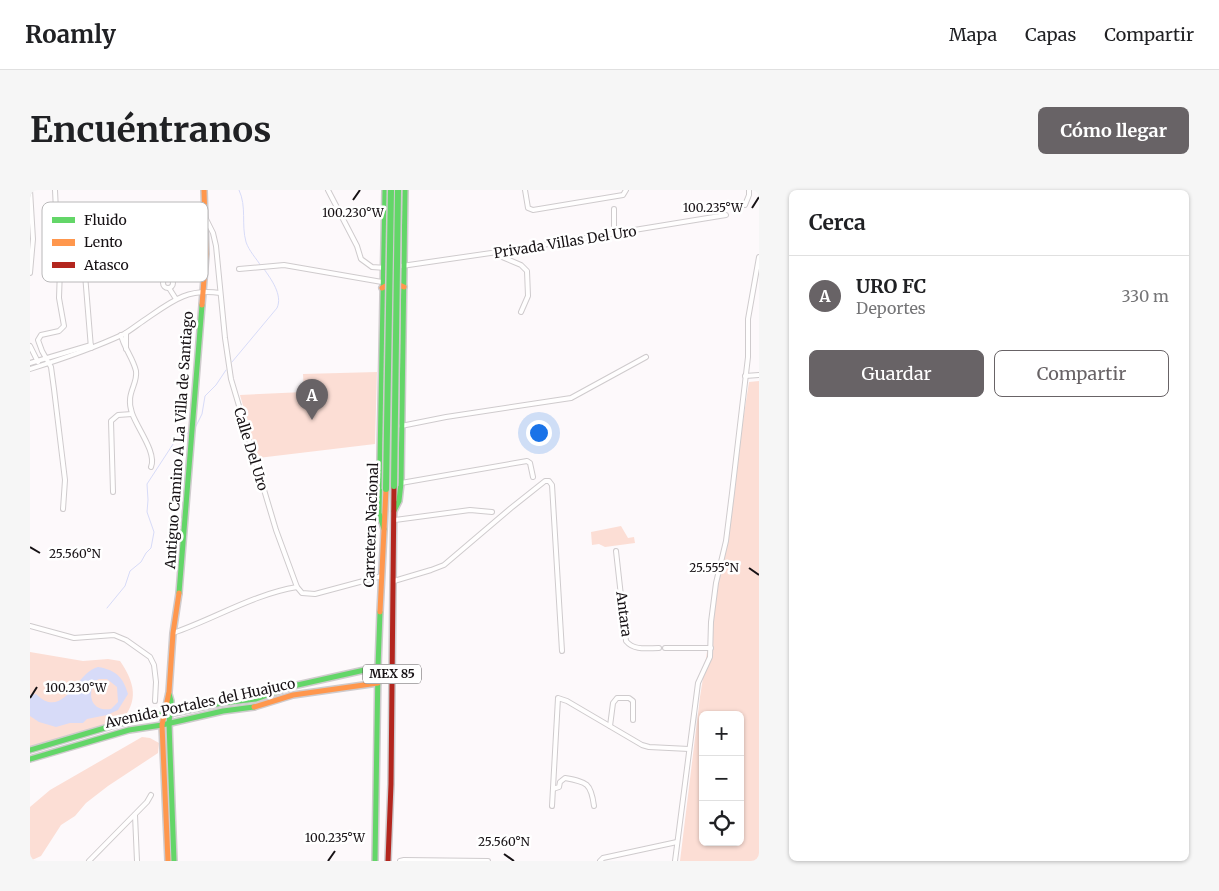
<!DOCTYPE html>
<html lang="es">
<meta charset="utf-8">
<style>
body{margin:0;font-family:Merriweather,serif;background:#f6f6f6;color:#202124}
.controls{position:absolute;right:15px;bottom:15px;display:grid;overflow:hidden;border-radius:8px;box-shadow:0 1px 4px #0004}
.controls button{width:45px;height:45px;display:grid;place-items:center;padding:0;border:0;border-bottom:1px solid #e0e0e0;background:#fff;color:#202124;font:25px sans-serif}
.you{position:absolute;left:508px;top:242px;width:18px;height:18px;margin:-12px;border:4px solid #fff;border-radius:50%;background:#1a73e8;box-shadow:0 0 0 8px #1a73e833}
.badge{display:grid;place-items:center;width:32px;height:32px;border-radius:50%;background:#686366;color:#fff;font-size:16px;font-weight:700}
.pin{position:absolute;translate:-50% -41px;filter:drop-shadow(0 1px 2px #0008)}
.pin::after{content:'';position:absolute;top:26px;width:18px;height:15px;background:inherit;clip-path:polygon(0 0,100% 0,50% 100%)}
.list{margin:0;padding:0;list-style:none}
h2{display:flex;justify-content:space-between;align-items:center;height:65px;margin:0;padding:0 20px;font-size:21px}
h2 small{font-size:16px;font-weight:400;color:#757577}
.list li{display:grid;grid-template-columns:32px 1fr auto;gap:15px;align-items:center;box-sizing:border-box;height:80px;padding:0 20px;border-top:1px solid #e0e0e0}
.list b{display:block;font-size:19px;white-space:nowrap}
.list p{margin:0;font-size:16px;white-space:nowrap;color:#757577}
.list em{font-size:16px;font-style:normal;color:#757577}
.actions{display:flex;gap:10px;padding:15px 20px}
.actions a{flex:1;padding:11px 0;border:1px solid #686366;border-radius:8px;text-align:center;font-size:18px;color:#686366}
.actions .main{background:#686366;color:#fff}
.icon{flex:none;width:28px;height:28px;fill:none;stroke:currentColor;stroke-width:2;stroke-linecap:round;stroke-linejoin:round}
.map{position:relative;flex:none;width:729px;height:671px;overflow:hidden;border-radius:8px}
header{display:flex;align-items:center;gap:30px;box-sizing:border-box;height:70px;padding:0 25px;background:#fff;border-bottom:1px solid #e0e0e0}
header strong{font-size:24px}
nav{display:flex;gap:28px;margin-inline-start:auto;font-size:18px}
.intro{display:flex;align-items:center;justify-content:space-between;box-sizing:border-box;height:120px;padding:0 30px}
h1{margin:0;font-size:35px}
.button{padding:12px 22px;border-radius:8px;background:#686366;color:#fff;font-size:18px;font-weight:700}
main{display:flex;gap:30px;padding:0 30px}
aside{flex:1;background:#fff;border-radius:8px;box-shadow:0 1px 4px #0004}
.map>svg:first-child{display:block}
.green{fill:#fcded5;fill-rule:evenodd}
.water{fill:#d7dbf8;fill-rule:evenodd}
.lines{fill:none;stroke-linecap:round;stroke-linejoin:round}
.stream{stroke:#d7dbf8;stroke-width:1}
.street-casing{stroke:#cfcbcd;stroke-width:6}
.fast-casing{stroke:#cfcbcd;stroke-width:8}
.slow-casing{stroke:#cfcbcd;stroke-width:8}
.jam-casing{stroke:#cfcbcd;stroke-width:8}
.street{stroke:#fffefe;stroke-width:4}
.fast{stroke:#63d668;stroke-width:5}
.slow{stroke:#ff974d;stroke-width:5}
.jam{stroke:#b3261e;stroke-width:5}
.fast-bridge-casing{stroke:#cfcbcd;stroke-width:9;stroke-linecap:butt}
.fast-bridge{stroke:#63d668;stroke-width:6}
.ticks{fill:none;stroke:#171215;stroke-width:2}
.labels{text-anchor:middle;stroke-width:5;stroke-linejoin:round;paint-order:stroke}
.shield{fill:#fff;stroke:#5d595b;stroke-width:1}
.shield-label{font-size:12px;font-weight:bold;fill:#171215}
.street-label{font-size:14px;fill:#171215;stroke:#fff}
.key{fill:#fff;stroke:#b9b8b9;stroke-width:1}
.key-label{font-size:14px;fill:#171215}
.ticks-label{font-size:12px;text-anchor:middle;fill:#171215;stroke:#fff;stroke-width:5;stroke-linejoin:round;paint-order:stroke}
</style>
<header>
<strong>Roamly</strong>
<nav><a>Mapa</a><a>Capas</a><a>Compartir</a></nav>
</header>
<div class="intro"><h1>Encuéntranos</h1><a class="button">Cómo llegar</a></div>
<main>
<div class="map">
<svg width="729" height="671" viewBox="0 0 729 671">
<rect width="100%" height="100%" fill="#fdf9fb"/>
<g class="green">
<polygon points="347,182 345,254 228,268 210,205 274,202 273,184"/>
<path d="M729,191V671H650L670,507L719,192ZM673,525H710V652H673Z"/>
<polygon points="591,336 598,348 604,347 605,353 575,357 569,354 562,355 561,342"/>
<path d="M0,462L53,471L78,469L90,471C105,493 109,511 91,531L0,557Z"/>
<polygon points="112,547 120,548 129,553 128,563 78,596 56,613 45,626 31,635 11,666 0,671 0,617 20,600"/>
</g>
<path class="water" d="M68,477C86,480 93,487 98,504L88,520L77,525L57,529L53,533H40L26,537L9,532L0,526V505L6,504C34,532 47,481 68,477ZM69,489H77L87,497L88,512L81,519C61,522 57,505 65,491Z"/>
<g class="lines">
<g class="stream">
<path d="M209,0C217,17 211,34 216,52C219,61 226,68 231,76"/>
<path d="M202,172L247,118C253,105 241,89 234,79"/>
<polyline points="164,240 172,224 175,206 186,195 196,180"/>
<polyline points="77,418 95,396 100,381 111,372 116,363 121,358 124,342 117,322 118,310 117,294 147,248 158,243"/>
</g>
<g class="street-casing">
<g id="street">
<polyline points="25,0 26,21 31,50 29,108 34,136 29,141 11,145 8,150 12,161 21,177 24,199 35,290 33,319"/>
<polyline points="298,0 327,56 331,69 342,77 356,78"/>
<polyline points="495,0 498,18 503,20 593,5 596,0"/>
<polyline points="715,15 719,5 719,0"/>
<polyline points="176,29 183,43 186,56 195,148 201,189 246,340 267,397 272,403 285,404 352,386"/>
<polyline points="584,44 584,19"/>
<polyline points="469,62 472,67 491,75 497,81 498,106 491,122"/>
<polyline points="365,77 488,59 696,25"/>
<polyline points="209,79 254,75 352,92"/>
<polyline points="0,83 3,49 0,0"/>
<circle cx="138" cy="93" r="5"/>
<polyline points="139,98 146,109"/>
<polyline points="96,143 96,159"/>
<path d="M91,145C94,158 103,168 106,181C108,195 95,203 102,223C107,238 127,263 121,277"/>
<polyline points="0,156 8,172"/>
<polyline points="61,158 50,23 52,20 65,19"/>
<polyline points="0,173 61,155"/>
<path d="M0,179C32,169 64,158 94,144C101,140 107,135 113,131C141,112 156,98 190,103"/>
<polyline points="715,186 729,185"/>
<polyline points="371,236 416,227 541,208 616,167"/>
<polyline points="371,293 497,271 500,273 503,287"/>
<polyline points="83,302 81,231 88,225 102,224"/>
<polyline points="365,330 440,320 462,322"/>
<path d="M586,361L596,451C604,461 618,458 629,458"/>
<polyline points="364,391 401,380 414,375 481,318 515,291 519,291 522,295 532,461"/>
<polyline points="0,436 44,448 84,445 96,450 120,467 124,475 126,492 125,511"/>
<path d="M143,443C184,429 224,404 267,397"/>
<polyline points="635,458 681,458"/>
<polyline points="580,536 583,513 587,508 599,508 603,511 603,530"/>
<path d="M523,599L529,597L530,592L535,588C557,592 561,593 564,616"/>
<polyline points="522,616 528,508 537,511 612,555 619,557 659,559"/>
<polyline points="105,625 107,671"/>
<polyline points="59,671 117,612 121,605"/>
<polyline points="370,671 374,670 458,671"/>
<polyline points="570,671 573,668 647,652"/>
<polyline points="645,671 668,493 680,467 681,432 686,393 696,351 702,303 718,167 718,129 729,67"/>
</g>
</g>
<g class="fast-casing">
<g id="fast">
<polyline points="364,321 369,311 371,293 375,0"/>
<polyline points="354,339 349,323 355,0"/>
<polyline points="149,403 172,115"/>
<polyline points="139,504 141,511 139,533 144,671"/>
<polyline points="0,560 112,527 139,524 192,513 226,509 263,496 348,477"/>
<polyline points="0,569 99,540 132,535 193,521 224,517"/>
<polyline points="345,671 348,477 350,422"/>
</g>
</g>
<g class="slow-casing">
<g id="slow">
<polyline points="352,98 363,92 374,97"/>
<polyline points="172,115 176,64 174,0"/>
<polyline points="350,422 356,299"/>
<polyline points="224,517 263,505 348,493"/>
<polyline points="138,671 132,535 139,502 143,443 149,403"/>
</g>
</g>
<g class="jam-casing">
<polyline id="jam" points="358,671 361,594 364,296"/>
</g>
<use href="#street" class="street"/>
<use href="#fast" class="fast"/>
<use href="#slow" class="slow"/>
<use href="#jam" class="jam"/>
<g class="fast-bridge-casing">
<g id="fast-bridge">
<polyline points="364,296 368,0"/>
<polyline points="356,299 361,0"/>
</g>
</g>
<use href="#fast-bridge" class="fast-bridge"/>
</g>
<path class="ticks" d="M323,10L330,0M722,18L729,7M0,357L10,363M719,378L729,385M0,508L7,497M474,664L484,671M298,671L305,661"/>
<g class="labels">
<rect class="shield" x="333" y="474.5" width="58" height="19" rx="4"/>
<g class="shield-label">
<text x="362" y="488">MEX 85</text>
</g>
<g class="street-label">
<text transform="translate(535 52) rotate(-9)" y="5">Privada Villas Del Uro</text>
<text transform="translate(149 250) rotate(-86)" y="5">Antiguo Camino A La Villa de Santiago</text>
<text transform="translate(221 259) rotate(73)" y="5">Calle Del Uro</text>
<text transform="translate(341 335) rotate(-88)" y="5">Carretera Nacional</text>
<text transform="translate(594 424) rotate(83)" y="5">Antara</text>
<text transform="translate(170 513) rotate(-12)" y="5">Avenida Portales del Huajuco</text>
</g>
</g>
<rect x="12" y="12" width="166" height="80" rx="8" class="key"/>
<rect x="22" y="27" width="23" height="6" fill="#63d668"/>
<rect x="22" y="49" width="23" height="7" fill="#ff974d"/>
<rect x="22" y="72" width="23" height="6" fill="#b3261e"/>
<g class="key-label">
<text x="54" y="35">Fluido</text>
<text x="54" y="57">Lento</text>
<text x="54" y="80">Atasco</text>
</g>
<g class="ticks-label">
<text x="683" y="22">100.235°W</text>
<text x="323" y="27">100.230°W</text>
<text x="45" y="368">25.560°N</text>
<text x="684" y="382">25.555°N</text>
<text x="46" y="502">100.230°W</text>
<text x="305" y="652">100.235°W</text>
<text x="474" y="656">25.560°N</text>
</g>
</svg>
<div class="controls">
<button>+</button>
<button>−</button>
<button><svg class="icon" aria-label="locate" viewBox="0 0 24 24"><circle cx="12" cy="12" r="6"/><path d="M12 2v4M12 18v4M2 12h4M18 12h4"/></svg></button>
</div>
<div class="you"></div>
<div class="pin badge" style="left:282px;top:230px">A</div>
</div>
<aside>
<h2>Cerca<small></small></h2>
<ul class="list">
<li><span class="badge">A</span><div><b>URO FC</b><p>Deportes</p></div><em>330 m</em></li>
</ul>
<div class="actions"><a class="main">Guardar</a><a>Compartir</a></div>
</aside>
</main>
